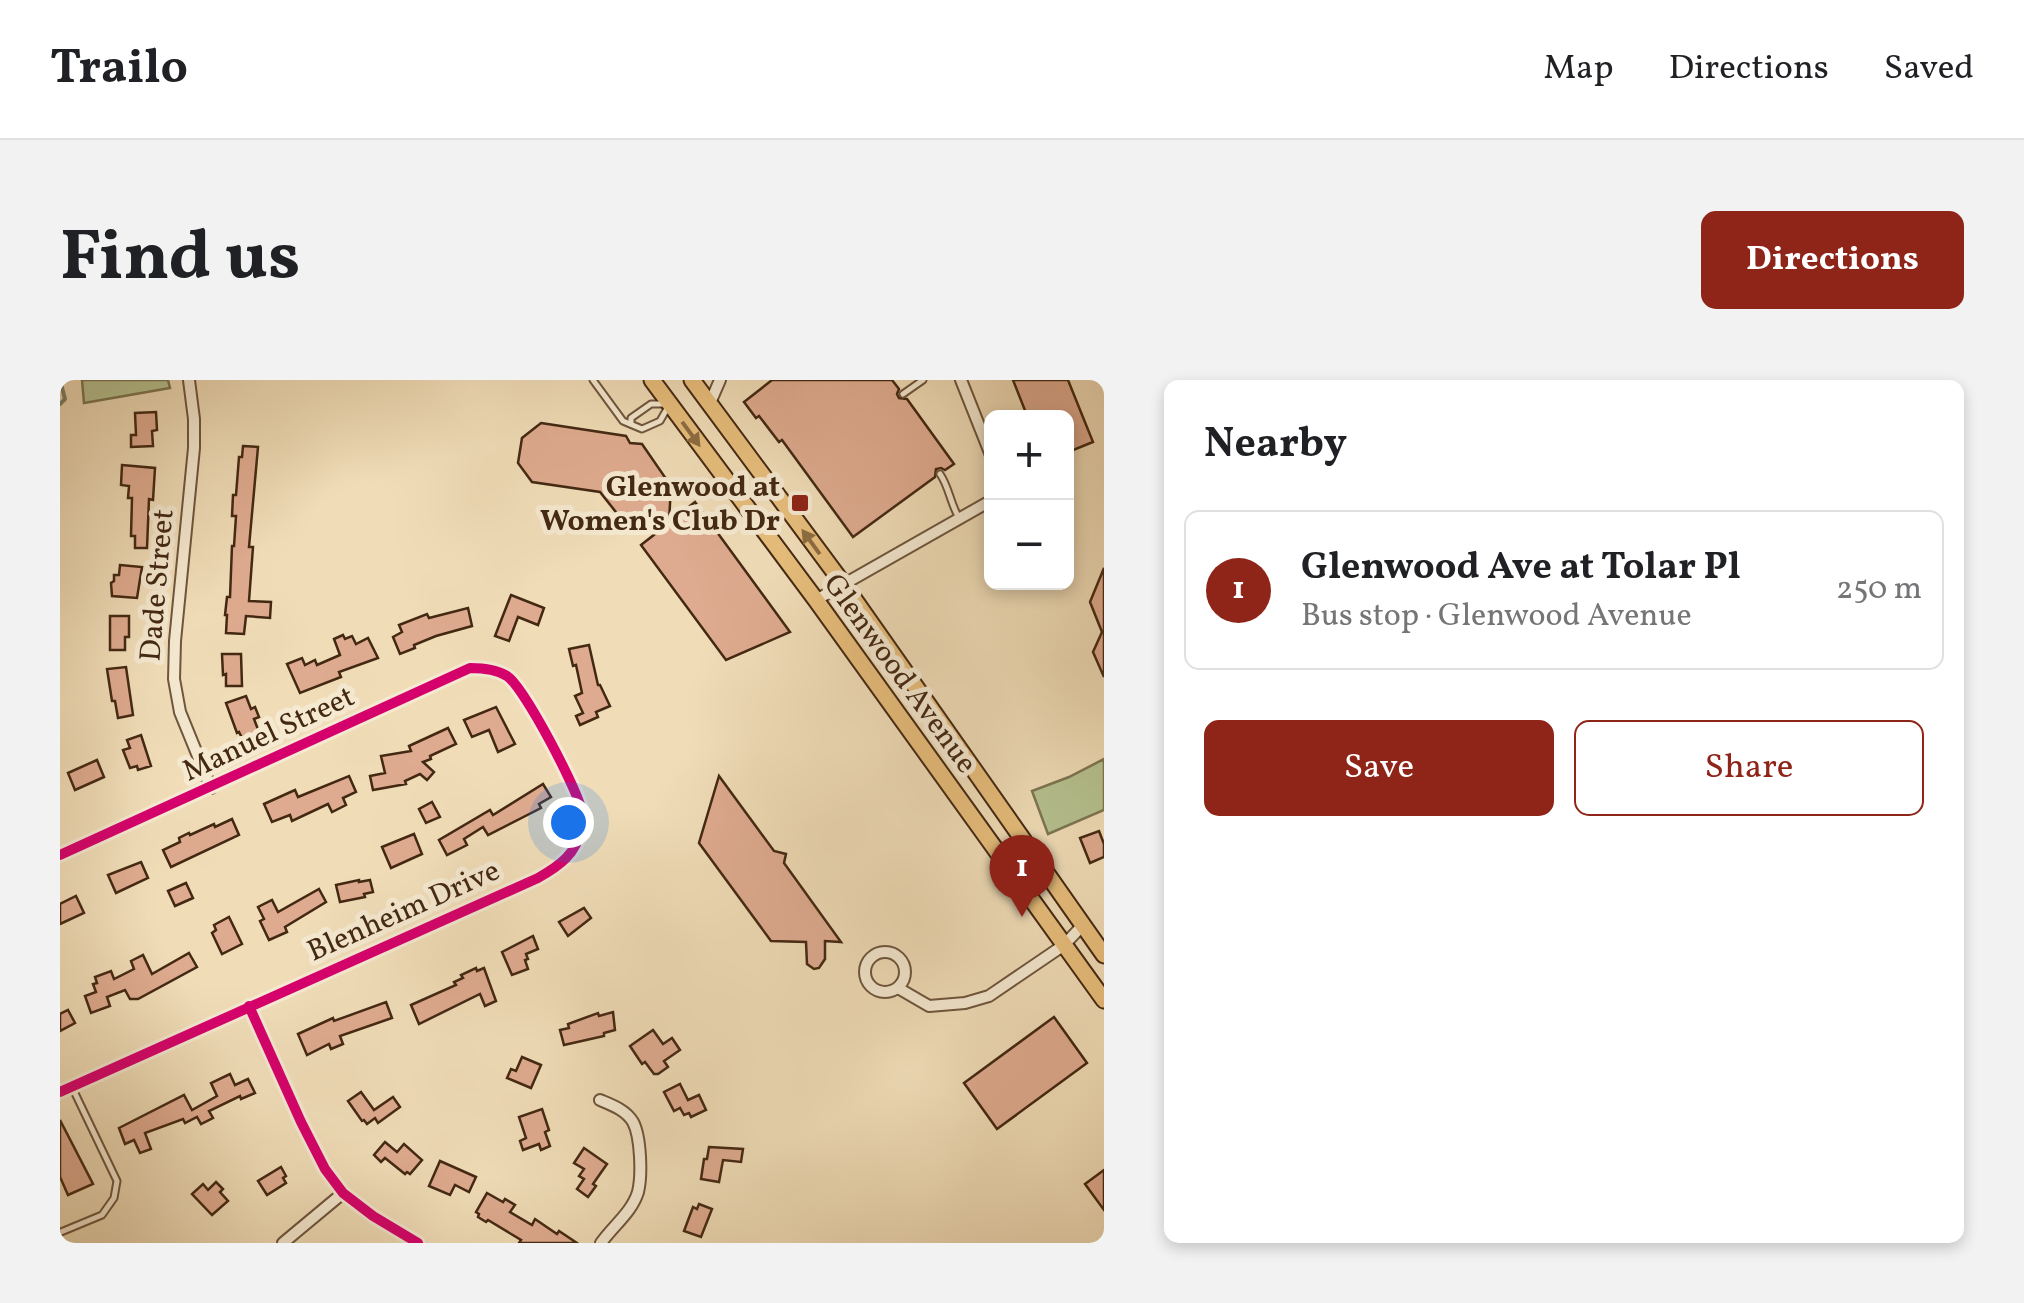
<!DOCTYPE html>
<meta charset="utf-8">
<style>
body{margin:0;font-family:Vollkorn,serif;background:#f2f2f2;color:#202124}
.controls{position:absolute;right:30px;top:30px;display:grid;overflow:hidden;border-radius:15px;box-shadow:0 5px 15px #0003}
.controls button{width:90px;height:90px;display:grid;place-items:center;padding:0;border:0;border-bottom:2px solid #e0e0e0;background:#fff;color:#202124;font:50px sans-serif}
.you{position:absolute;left:508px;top:442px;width:35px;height:35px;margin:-25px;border:8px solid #fff;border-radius:50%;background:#1a73e8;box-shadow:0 0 0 15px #1a73e833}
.badge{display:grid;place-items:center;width:65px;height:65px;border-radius:50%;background:#8f2418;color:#fff;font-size:32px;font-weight:700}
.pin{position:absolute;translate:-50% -82px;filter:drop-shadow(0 2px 5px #0008)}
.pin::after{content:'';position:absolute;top:52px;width:35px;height:30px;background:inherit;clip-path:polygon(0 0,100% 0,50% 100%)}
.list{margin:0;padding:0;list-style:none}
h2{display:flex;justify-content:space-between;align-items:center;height:130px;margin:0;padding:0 40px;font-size:42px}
h2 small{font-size:32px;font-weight:400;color:#757577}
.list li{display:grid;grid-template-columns:65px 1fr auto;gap:30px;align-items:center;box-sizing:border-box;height:160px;margin:0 20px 20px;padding:0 20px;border:2px solid #e0e0e0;border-radius:15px}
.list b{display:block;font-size:38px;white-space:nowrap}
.list p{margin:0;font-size:32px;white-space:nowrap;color:#757577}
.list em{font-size:32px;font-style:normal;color:#757577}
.actions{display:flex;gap:20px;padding:30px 40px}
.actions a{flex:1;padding:22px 0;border:2px solid #8f2418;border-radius:15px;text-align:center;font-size:35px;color:#8f2418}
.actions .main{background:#8f2418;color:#fff}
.map{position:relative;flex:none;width:1044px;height:863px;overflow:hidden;border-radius:15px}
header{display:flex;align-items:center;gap:60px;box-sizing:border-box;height:140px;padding:0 50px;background:#fff;border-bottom:2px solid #e0e0e0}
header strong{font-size:48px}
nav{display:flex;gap:55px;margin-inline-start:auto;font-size:35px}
.intro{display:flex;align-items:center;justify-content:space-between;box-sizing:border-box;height:240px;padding:0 60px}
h1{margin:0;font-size:70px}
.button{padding:25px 45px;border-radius:15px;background:#8f2418;color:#fff;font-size:35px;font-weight:700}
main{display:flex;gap:60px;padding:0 60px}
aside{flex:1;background:#fff;border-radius:15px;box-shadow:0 5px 15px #0003}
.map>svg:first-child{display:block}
.green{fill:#b6c291;stroke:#7c7552;stroke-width:2.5}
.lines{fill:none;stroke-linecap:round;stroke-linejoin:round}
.stream{stroke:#78816c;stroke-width:4}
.building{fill:#dfab90;stroke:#432812;stroke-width:2.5}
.lane-casing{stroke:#6e553c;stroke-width:9}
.street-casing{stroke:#6e553c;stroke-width:14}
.primary-casing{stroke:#432812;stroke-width:19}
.lane{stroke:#f5e9d1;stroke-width:5}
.street{stroke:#f5e9d1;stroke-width:10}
.primary{stroke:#e8be7c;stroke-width:15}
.cycleway-casing{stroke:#f5e9d1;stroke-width:16}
.cycleway{stroke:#d6006c;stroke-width:10}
.oneway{fill:#8d6c42}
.poi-dot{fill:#8f2418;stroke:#f5e9d1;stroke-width:4}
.labels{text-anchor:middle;stroke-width:10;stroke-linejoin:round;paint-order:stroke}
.poi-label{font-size:30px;font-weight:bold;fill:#432812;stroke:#f5e9d1;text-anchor:end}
.street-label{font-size:30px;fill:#432812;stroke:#f5e9d1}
</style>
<header>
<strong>Trailo</strong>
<nav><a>Map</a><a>Directions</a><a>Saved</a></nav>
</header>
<div class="intro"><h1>Find us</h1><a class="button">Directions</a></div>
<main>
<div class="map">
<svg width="1044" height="863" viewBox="0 0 1044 863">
<rect width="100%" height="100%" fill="#f0ddb8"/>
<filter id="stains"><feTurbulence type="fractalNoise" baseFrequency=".002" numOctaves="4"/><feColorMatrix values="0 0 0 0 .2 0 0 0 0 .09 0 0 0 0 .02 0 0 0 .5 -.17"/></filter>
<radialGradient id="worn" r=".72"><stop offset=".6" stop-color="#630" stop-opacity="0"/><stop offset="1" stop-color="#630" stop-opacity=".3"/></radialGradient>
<g class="green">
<polygon points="22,0 108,0 110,8 24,23"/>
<polygon points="1044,379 1044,430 988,454 972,411 1009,397"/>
</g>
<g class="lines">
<polyline class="stream" points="0,24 5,19 0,0"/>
</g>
<g class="building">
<polygon points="712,0 832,0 839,9 837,14 839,18 847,19 894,84 885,90 881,88 876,89 875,97 793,157 722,60 719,62 699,36 696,38 684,22"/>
<polygon points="953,0 1008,0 1033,62 1006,73 1006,38 968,38"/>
<polygon points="96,32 97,50 92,51 93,66 71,67 71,55 76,55 75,33"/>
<polygon points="481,43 566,56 570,63 582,64 611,106 609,142 635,122 730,252 666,280 581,165 604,147 563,141 540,112 472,102 458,83 462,58"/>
<polygon points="183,66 198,67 189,167 193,167 189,221 211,222 210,238 186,236 184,254 166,253 167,235 165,235 167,217 170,217 172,166 174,166 176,136 172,136 173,115 176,115 179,77 182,77"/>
<polygon points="62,85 95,88 93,120 89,119 87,168 75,168 75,156 71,156 72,118 68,118 69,106 61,105"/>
<polygon points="60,185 82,187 77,218 52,216 51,203 54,201 54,195 59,195"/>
<polygon points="1044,188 1044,297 1033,272 1042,252 1030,222"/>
<polygon points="451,215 484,228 478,245 458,237 449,261 435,256"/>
<polygon points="408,228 412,246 376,256 354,265 355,268 340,274 333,257 342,252 339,245 367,234 369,238"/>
<polygon points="50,236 69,236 69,257 65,257 65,270 50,270"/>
<polygon points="283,255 285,259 292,256 296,264 308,258 318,278 279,292 281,297 240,313 227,284 242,278 245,285 255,280 257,285 280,275 274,259"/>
<polygon points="529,265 538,305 540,305 550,326 536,332 538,337 520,345 516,336 523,333 515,316 522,313 516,285 513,286 509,269"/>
<polygon points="162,274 181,274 182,306 166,306 166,294 163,295"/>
<polygon points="66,287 73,335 58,338 55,321 52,321 47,289"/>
<polygon points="186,316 191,329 195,327 199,337 194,339 199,352 182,358 179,352 177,353 166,323"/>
<polygon points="436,327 455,364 438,372 429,350 412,357 404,340"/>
<polygon points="388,348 396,364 370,376 371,379 363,382 374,392 367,400 360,394 345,401 346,404 313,410 310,396 325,393 321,376 351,371 349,366"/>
<polygon points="81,355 91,386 78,390 77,386 70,388 63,370 70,368 67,360"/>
<polygon points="37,380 44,397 15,410 8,393"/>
<polygon points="289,396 296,412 283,418 286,425 272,432 268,424 232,441 230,435 212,442 204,424 235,410 238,417"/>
<polygon points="659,396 714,471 726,474 724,483 781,562 765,561 765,579 759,588 754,589 747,584 746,562 711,561 639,463"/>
<polygon points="483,404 491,417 479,424 481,428 428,455 423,447 404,459 407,465 387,475 379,460 430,430 433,435"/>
<polygon points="372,422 380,437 366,443 359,429"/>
<polygon points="172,439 179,455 111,487 103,470 120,462 119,458 129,453 130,455 154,444 155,447"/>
<polygon points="1039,451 1044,464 1044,477 1030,483 1020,458"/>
<polygon points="354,454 362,474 331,488 322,467"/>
<polygon points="81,482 88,498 56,513 48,495"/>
<polygon points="299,500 299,502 310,500 313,512 304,514 305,517 280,522 276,505"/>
<polygon points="126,503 133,518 115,526 108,511"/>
<polygon points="259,509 266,522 225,547 227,552 209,560 200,541 204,539 198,527 212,520 218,532"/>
<polygon points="16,516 24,533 0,544 0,524"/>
<polygon points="524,528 531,538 508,556 499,542"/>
<polygon points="169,537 182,564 162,574 152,553 156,550 154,545"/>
<polygon points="473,556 478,569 466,574 468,579 465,580 468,589 452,595 442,572"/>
<polygon points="129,573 137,587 78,619 70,619 65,610 47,617 50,626 31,633 25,616 36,612 33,604 37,603 35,597 51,591 54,599 74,589 71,581 83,575 92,594"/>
<polygon points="416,588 417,591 424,588 436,621 425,626 420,614 359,644 351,625 396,605 394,602 403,598 401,595"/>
<polygon points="326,622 332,638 280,656 283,664 271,669 269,664 247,675 238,654 273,638 274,641"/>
<polygon points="8,630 15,643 0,651 0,634"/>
<polygon points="553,632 555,650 544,653 544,656 504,665 500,650 509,648 508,644 538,633 539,636"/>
<polygon points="994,637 1027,683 937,749 904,703"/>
<polygon points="593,650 603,664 612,658 620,670 604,681 608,687 598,694 594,694 585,682 582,684 570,666"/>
<polygon points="462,677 481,685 471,708 447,698 451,689 456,691"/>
<polygon points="170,694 175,705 188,699 195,713 181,719 180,716 149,731 153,738 141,744 137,737 125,743 123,739 85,753 91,769 80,773 74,760 65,764 59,748 124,715 132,730 157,716 151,703"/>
<polygon points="620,704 628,720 639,715 646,730 631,737 629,733 624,735 620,728 614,731 604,712"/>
<polygon points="301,712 314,730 333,717 340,727 318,743 315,738 307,744 304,740 302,741 288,721"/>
<polygon points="482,729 489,750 485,752 490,766 481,770 479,764 463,770 460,761 466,758 459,737"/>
<polygon points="0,740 33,804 8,815 0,797"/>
<polygon points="325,762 337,772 344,764 362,780 350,794 347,792 345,794 325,778 321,782 314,775"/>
<polygon points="649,767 683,769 681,782 663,780 659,802 641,799 644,779 647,779"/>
<polygon points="524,768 547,784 533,804 536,806 528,817 517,809 524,799 519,796 524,789 514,783"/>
<polygon points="380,781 416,797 409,812 395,805 390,815 369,806"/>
<polygon points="221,787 226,796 223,798 226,803 207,815 198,801"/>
<polygon points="1044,790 1044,830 1025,804"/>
<polygon points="156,802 163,809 160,812 168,821 152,835 132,814 143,804 148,810"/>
<polygon points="427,813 443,822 445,819 455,825 450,832 472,845 475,839 497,854 499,851 517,863 459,863 461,860 428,840 426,842 418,837 419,834 416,832"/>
<polygon points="639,824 652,829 641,857 624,851 633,827 637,829"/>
</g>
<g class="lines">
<g class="lane-casing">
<g id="lane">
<polyline points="533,0 563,41 582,49 600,41 608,27"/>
<polyline points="843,14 863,0"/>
<polyline points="571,44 571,38 591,24 608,24"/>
<path d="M880,94C889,107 890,122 898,136"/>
<polyline points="1,852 42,835 54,818 57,801 12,707"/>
</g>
</g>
<g class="street-casing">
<g id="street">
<polyline points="129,0 134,39 134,68 115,261 114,299 120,332 151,408"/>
<polyline points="901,0 932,78"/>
<polyline points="650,23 660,0"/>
<polyline points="756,220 932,120"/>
<path d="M0,475L410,288C423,288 436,289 447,296C464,307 519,412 522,432C523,437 522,443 521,448C517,474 499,486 478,498L0,712"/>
<circle cx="825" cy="592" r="20"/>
<polyline points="838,608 869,626 905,623 929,616 1004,565 1022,546"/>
<polyline points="189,626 241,742 265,789 283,813 313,836 358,863"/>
<path d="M540,720C552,725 566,730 573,742C581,757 582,796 578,812C572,832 553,846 541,863"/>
<polyline points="223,863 283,813"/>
</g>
</g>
<g class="primary-casing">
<g id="primary">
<polyline points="592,0 756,220 1044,620"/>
<polyline points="632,0 784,205 1044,575"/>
</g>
</g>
<use href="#lane" class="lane"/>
<use href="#street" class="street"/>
<use href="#primary" class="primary"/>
<g class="cycleway-casing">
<g id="cycleway">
<path d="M0,475L410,288C423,288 436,289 447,296C464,307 519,412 522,432C523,437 522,443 521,448C517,474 499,486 478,498L0,712"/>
<polyline points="189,626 241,742 265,789 283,813 313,836 358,863"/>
</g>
</g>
<use href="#cycleway" class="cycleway"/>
</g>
<defs><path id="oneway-solid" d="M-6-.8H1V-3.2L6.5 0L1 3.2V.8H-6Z" transform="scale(2.5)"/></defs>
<g class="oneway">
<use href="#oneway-solid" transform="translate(631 54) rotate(54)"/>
<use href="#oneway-solid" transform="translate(751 162) rotate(-126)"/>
</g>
<rect class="poi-dot" x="730" y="113" width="20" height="20" rx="5"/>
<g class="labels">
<g class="poi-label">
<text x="720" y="116">Glenwood at<tspan x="720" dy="34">Women's Club Dr</tspan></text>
</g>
<g class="street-label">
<text transform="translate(96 205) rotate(-85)" y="10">Dade Street</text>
<text transform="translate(841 293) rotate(54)" y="10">Glenwood Avenue</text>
<text transform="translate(208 353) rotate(-25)" y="10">Manuel Street</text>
<text transform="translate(343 530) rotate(-24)" y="10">Blenheim Drive</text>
</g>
</g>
<rect width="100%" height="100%" filter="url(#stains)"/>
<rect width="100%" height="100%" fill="url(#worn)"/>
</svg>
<div class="controls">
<button>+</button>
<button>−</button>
</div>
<div class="you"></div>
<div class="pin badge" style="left:962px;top:537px">1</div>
</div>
<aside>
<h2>Nearby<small></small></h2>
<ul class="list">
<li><span class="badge">1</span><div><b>Glenwood Ave at Tolar Pl</b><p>Bus stop · Glenwood Avenue</p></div><em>250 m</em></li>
</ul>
<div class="actions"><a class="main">Save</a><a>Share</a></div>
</aside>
</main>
